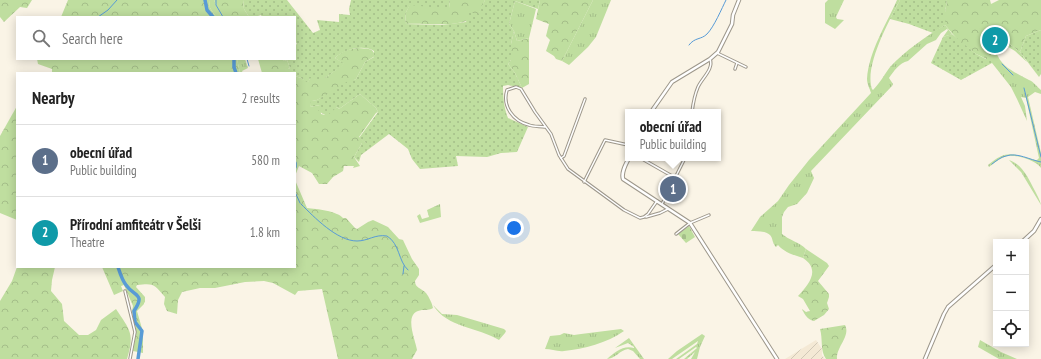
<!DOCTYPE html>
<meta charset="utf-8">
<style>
body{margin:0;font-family:"PT Sans Narrow",sans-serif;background:#f2f2f2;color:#222}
.controls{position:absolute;right:12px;bottom:12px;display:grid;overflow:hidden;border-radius:0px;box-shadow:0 2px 10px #0003}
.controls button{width:36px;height:36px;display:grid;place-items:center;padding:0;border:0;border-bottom:1px solid #e0e0e0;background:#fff;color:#222;font:20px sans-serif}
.you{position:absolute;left:514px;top:228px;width:14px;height:14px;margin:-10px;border:3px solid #fff;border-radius:50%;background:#1a73e8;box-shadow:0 0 0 6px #1a73e833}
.badge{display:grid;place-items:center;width:26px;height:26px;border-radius:50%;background:#329169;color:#fff;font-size:13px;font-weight:700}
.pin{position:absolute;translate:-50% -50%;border:2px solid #fff;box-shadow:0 1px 4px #0006}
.popup{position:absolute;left:625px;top:109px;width:96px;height:52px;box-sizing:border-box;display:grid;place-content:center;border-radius:0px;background:#fff;filter:drop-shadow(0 1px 3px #0005);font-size:13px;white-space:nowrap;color:#767676}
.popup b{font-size:15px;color:#222}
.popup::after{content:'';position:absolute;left:50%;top:100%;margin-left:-8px;border:8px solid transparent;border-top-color:#fff}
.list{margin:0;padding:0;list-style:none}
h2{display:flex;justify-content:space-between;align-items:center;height:52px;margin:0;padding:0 16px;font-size:17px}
h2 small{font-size:13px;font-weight:400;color:#767676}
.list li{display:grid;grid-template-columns:26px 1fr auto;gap:12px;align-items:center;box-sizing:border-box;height:72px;padding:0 16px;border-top:1px solid #e0e0e0}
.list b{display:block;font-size:15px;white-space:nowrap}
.list p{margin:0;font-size:13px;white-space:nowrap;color:#767676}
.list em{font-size:13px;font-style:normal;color:#767676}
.icon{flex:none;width:22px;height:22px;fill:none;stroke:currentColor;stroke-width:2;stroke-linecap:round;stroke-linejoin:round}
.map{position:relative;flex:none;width:1041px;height:359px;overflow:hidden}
.search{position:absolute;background:#fff;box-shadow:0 2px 10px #0003;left:16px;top:16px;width:280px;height:44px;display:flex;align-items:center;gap:10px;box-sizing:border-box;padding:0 14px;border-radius:0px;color:#767676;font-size:15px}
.panel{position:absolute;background:#fff;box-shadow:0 2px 10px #0003;left:16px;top:72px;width:280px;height:196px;border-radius:0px}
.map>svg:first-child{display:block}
.industrial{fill:url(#industrial-furrows)}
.grass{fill:url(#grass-tufts)}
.forest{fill:url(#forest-crowns)}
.cemetery{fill:url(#cemetery-stones)}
.garden{fill:url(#garden-dots)}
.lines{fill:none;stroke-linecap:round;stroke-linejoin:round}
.stream{stroke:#589bd6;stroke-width:1}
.river{stroke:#589bd6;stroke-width:3.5}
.street-casing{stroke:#9d978b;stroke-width:3.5}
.secondary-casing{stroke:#9d978b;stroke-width:4.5}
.street{stroke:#fff;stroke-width:1.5}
.secondary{stroke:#fff;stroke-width:2.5}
</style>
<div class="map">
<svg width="1041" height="359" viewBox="0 0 1041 359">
<defs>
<pattern id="industrial-furrows" width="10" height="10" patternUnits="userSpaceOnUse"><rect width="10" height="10" fill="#f4e9d5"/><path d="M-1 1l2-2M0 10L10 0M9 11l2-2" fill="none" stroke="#d1c8b7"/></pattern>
<pattern id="grass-tufts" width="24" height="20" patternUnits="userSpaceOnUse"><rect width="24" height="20" fill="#bfde9f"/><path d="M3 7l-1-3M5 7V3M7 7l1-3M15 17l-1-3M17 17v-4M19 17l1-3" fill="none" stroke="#a4be89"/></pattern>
<pattern id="forest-crowns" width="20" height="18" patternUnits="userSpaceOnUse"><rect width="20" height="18" fill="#bfde9f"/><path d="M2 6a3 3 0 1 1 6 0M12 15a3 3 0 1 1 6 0" fill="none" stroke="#a4be89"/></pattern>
<pattern id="cemetery-stones" width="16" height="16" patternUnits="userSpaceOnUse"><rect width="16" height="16" fill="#bfde9f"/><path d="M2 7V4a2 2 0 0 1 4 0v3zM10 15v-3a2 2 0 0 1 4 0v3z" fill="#a4be89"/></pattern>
<pattern id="garden-dots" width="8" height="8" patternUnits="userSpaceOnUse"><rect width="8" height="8" fill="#bfde9f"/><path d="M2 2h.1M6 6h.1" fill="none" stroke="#a4be89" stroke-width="1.8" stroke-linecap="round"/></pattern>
</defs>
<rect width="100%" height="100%" fill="#faf4e6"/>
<polygon class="industrial" points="816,340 822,349 822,355 825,359 785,359"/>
<g class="grass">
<polygon points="209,0 214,0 222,17 216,17 210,8"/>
<polygon points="593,0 611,0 596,37 588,47 569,65 562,61"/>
<polygon points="828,0 844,0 836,17 837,19 844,20 835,29 825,23 825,3"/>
<path d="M897,0H900C889,21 864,66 872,89L873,90C880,83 884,75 890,67C905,51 926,36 945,25L952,34L943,37L948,30L947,29L941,33L936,40L927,44L908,61C899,63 894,71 889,78L893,84L892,86L811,171L814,178L807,193L797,204L788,207L784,212L782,217V234C789,240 799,242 806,249L803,258C794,255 785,253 778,245L776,247C772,243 773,238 770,235C765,230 756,232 751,231L760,217L778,201L789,185L809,160L871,93C870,89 867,84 867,79C869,51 886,25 897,0Z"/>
<polygon points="515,1 536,9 529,38 517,41 514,31 509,24"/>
<path d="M1007,42L1020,52L1027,62L1015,51L1005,45L999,48L996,52C1002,68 1015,72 1029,80C1034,82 1036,86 1041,90V94L1035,92L1028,97L1041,153V168C1037,161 1016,154 1008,156C1001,157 994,163 989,167L988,165C1007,149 1012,154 1035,160H1037L1039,158L1026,98L1021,97L1025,106L1027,121L1017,99L1011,87L992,63V43Z"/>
<polygon points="237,59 245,59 248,68 242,71 243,73 240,73"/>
<path d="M1009,160C1023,165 1028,178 1035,191C1037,195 1040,200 1041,205L1021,172Z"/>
<polygon points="440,204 441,217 420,223 417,216 420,214 422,219 429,217 427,210"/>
<path d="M433,305L442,314L457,315L504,329L506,331L505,333L499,340C478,327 447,328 433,305Z"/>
<path d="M621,329L624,331C607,343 584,349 564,351C558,352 551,349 545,349L550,336L560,335L564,333L574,335L581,334Z"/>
<polygon points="702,334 705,336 700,347 697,359 691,359 695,352 687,359 684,359 697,348 696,347 679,359 676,359 697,344 698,341 672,359 668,359 677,351"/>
<path d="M629,338L644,359H640L633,351L628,349C620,350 615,359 607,359C615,352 623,345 634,348V347L628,343L615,348Z"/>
<polygon points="980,340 1001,352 1017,359 999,359 978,347"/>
</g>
<g class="forest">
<polygon points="0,0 32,0 27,8 20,7 4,22 0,17"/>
<polygon points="68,0 209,0 210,8 216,17 61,17"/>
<polygon points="214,0 243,0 244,9 249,17 222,17"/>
<path d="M450,0H485C483,4 481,11 478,14C463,30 425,22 405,24L406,12L410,4L449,8Z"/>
<polygon points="540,0 593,0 562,61 556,59 554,56 546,51 550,40 546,36 549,24 536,19"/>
<polygon points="947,0 990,0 991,4 999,0 1041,0 1041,30 1026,36 1020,52 1007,42 992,43 986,42 987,59 976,54 958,40 945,25 945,12"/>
<polygon points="514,31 517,41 529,38 529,84 522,88 515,73 508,64 511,60 511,44"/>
<path d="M358,48C366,49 373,47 375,56L365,62L356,79L317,100L312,101L310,107L320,105L321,114L325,115L337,107L339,109L360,94L376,108L378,112L376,113L359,137L366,143H362L354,157L360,166L353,168L354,166H344L343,171L333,177L327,184H319L312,173L299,166L295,176V76L301,78L308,82L310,78H325L344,64L335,58C342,51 349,49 358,48Z"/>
<polygon points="37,59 237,59 240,73 52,73 52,69 38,64"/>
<polygon points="258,59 283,59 284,61 287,60 290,68 288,69 288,73 262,73"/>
<polygon points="17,106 17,220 0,213 0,136"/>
<path d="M295,180L307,208C317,209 337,211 343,218H346L355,228L357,229L368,222L373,220L388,227L399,239L403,240L412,259L419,269V275L415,281C415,288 421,288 426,293C429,297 432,303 433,308C428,311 423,309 418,311C404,316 416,341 417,350L412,359H338L322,289L298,291L295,295L273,283L264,281L245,282L215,288H200L182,292L178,300L177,314L167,311L164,304L165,297C154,284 154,283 137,285L136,287L145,297V303L144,302V304L137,311L143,332V353L133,351L136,331L132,311L133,306L124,285L121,286L123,291L114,295L102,267H295Z"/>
<path d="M806,249L827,263L829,266L818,281L829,294V297L827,303L829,309L824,315L814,321C807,319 805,315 802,309L806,312L810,311L803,299L798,296C809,284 821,270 803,258Z"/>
<path d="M17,267H55L52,280L51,291L62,304L64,321L79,335H88L96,330L101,320L116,309C130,330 135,334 127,359H0V301L12,281Z"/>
<path d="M845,325C851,336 836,347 837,359H826C820,351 823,339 820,329Z"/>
</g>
<polygon class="cemetery" points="689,226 695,237 686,243 678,234"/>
<g class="garden">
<path d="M243,0H287L313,33L320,30L317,20L339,22V14L350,15L349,9L339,1L349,9L351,0H450L449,9L410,5L406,12L405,24L442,25L466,22L469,12L478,14L485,0H540L538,9L515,1L509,24L514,31L511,44V60L508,64L515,73L522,88L508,85L503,86C503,97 504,108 508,118L528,127L517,152L501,153L487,157L456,156L458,166L420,169L412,159L408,149L389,134L361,155L359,162L354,157L362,143H366L359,138L378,112L376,108L360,94L339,109L337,107L327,116L318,111L320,109V105L310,107L311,101L317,100L353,78L354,80L356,79L365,62L374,57V51C363,44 344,49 335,58L345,64L325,78L317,82L310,78L308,83L301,78L295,76V73H288V69L290,68L287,60L284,61L283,59H295V45L297,44L295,41V17H262L261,15L255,17H249L244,9Z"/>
<polygon points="900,0 947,0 945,12 945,25 933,33 909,24 890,19"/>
<polygon points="1041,30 1041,74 1039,77 1020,52 1026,36"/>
<polygon points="952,34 976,54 986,59 986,42 992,43 992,63 961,80 931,63 943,37"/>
</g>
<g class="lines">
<g class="stream">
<polyline points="216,0 216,5 223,17"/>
<polyline points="98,17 108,10 117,0"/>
<path d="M689,45C695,37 701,40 707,34C714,27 722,8 726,0"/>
<polyline points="995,49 996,52"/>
<polyline points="247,59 249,66"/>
<polyline points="1002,64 1013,75"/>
<polyline points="1024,88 1041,157"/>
<path d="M992,164C996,161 1001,157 1006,156C1017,152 1030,160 1041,162"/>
<polyline points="295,192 300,203"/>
<path d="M301,204C314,217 337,241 357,241C368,241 375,234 387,236C400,244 398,261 408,270"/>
<polyline points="403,274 404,266"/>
</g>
<g class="river">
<polyline points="205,0 207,10 213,17"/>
<polyline points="234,59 234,67 236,73"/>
<polyline points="295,163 295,167"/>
<path d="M118,267C120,273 122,280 126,285C134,297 146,293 134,311L135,322L142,331L138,359"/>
</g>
<g class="street-casing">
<g id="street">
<polyline points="717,53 746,67"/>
<polyline points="735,69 737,63"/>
<path d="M692,112C693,104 695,94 698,87C702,78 714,69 710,59"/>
<path d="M545,127C540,126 534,127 529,125C513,121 502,106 507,90L516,87L521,89L535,112L551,134L559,155L568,169L624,210L640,218L644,217L648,214L657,201"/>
<polyline points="561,158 564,156 585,99"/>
<polyline points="644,158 644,160 672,176 676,176"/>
<polyline points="584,182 605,140 628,145"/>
<polyline points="662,204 685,158"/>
<polyline points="646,217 660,213 668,209"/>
<polyline points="676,234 690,223 709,215"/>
<polyline points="125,291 135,332 130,359"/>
</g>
</g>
<g class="secondary-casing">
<g id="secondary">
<polyline points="651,112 672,82 710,59 718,52 732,24 733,15 739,0"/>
<path d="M629,158C626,164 621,172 623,179L690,223L777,359"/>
<polyline points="1022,242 1034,231 1041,219"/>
<polyline points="925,359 944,314 948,307 996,265"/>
</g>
</g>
<use href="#street" class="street"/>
<use href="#secondary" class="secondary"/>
</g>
</svg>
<div class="controls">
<button>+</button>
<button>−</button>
<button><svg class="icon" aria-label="locate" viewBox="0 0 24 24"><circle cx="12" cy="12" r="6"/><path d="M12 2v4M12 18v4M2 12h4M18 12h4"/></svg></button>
</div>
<div class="you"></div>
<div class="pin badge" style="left:673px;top:189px;background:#5c6f8a">1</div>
<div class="popup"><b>obecní úřad</b>Public building</div>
<div class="pin badge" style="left:995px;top:40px;background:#0f9aa8">2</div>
<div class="search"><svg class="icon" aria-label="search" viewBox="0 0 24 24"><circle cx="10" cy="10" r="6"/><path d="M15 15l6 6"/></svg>Search here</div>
<section class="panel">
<h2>Nearby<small>2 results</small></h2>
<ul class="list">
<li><span class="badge" style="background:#5c6f8a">1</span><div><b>obecní úřad</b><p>Public building</p></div><em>580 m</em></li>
<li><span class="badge" style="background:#0f9aa8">2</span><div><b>Přírodní amfiteátr v Šelši</b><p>Theatre</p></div><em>1.8 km</em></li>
</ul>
</section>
</div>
